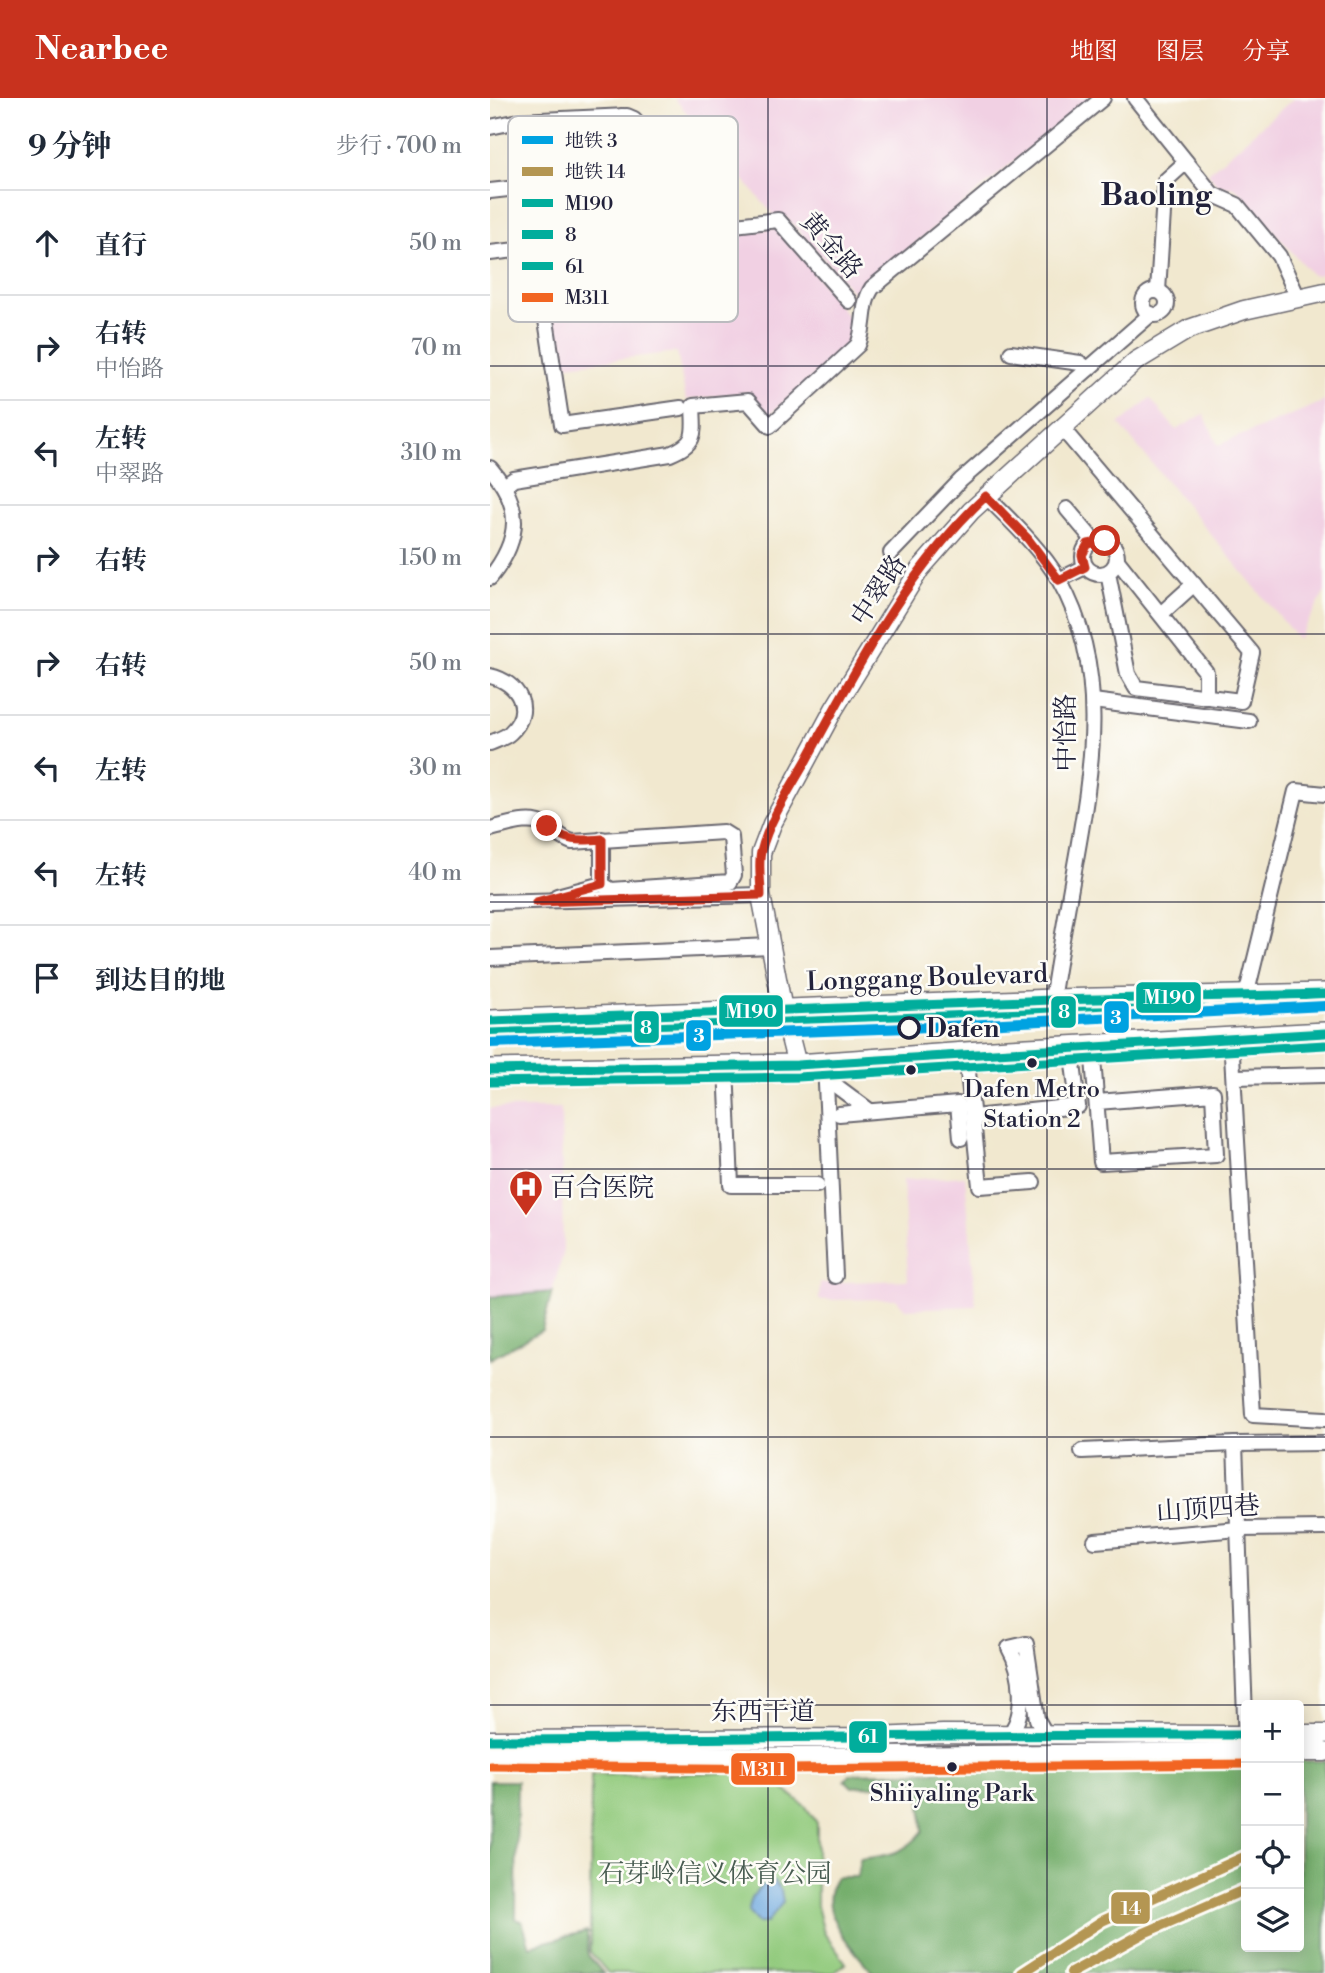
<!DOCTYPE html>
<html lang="zh">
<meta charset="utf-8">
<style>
body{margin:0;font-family:"Libre Bodoni","Noto Serif SC",serif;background:#f2f2f3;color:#1f2937}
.controls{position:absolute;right:21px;bottom:21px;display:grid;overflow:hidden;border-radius:7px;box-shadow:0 4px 18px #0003}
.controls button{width:63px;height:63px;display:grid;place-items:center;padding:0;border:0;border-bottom:2px solid #e0e1e3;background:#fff;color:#1f2937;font:35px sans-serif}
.stop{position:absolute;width:21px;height:21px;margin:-16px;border:5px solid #c8321e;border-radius:50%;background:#fff}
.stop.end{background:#c8321e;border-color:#fff;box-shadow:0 2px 7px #0008}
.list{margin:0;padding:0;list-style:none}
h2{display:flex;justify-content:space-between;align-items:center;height:91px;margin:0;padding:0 28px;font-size:30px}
h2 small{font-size:23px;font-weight:400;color:#747a83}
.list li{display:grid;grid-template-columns:46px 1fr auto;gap:21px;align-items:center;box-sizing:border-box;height:105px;padding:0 28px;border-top:2px solid #e0e1e3}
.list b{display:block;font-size:26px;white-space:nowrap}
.list p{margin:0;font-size:23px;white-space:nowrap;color:#747a83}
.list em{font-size:23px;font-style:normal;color:#747a83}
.icon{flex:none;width:38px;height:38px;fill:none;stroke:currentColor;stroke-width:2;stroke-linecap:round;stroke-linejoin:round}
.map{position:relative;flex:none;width:835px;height:1875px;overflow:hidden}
header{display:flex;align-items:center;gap:42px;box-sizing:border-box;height:98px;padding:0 35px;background:#c8321e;color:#fff}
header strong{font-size:33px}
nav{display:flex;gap:38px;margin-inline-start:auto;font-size:24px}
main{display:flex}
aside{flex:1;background:#fff}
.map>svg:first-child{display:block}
.built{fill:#f1d0e3}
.green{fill:#92ca7d;stroke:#5a765c;stroke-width:2}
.forest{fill:#75ae6c;stroke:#4c6854;stroke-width:2}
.water{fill:#6ea9df;stroke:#48668d;stroke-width:2}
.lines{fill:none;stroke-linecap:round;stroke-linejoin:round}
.minor-casing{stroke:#6a676f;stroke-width:18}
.major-casing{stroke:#6a676f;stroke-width:21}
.highway-casing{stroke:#6a676f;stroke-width:24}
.minor{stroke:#fff;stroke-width:14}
.major{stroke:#fff;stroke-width:18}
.highway{stroke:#fff;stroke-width:21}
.bus-1-casing{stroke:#fdfcf7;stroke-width:14}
.bus-2-casing{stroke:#fdfcf7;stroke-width:14}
.bus-3-casing{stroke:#fdfcf7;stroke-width:14}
.bus-4-casing{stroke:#fdfcf7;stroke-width:14}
.bus-1{stroke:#01ad9c;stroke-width:9}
.bus-2{stroke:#01ad9c;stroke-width:9}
.bus-3{stroke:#01ad9c;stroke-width:9}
.bus-4{stroke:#f26522;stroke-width:9}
.metro-1-casing{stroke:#fdfcf7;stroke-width:16}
.metro-2-casing{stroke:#fdfcf7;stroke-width:16}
.metro-1{stroke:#00a2e1;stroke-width:10}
.metro-2{stroke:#b49652;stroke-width:10}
.route{stroke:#c8321e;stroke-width:9}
.grid{fill:none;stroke:#22223b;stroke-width:2;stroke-opacity:0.55}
.stop-dot{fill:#fdfcf7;stroke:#22223b;stroke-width:3.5}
.bus-dot{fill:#22223b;stroke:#fdfcf7;stroke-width:2.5}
.labels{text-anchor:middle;stroke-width:5;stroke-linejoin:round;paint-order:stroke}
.bus-label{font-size:24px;fill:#22223b;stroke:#fdfcf7}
.street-label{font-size:26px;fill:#22223b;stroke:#fdfcf7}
.stop-label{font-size:26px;font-weight:bold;fill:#22223b;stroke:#fdfcf7;text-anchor:start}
.poi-label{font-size:26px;fill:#22223b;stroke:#fdfcf7;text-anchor:start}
.park-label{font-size:26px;fill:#495d52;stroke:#fdfcf7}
.quarter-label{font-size:30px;font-weight:bold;fill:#22223b;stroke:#fdfcf7}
.key{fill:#fdfcf7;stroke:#bbbbbf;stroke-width:2}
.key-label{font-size:19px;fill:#22223b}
.line-badge{stroke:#fdfcf7;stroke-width:2.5}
.badge-label{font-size:19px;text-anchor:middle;font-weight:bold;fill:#fff}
</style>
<header>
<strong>Nearbee</strong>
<nav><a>地图</a><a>图层</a><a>分享</a></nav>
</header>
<main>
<aside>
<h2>9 分钟<small>步行 · 700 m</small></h2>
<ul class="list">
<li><svg class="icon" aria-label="ahead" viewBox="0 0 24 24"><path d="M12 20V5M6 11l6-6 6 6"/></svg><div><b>直行</b></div><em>50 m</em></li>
<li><svg class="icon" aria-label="right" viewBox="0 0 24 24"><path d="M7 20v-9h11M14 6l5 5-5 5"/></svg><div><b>右转</b><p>中怡路</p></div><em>70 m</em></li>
<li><svg class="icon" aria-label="left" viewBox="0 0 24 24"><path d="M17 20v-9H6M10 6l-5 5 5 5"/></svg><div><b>左转</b><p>中翠路</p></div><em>310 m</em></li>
<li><svg class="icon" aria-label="right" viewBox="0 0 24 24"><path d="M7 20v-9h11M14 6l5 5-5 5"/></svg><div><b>右转</b></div><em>150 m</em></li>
<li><svg class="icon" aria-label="right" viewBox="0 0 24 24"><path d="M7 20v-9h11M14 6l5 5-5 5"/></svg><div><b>右转</b></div><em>50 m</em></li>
<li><svg class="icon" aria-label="left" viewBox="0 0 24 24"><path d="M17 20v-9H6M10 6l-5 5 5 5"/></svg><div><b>左转</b></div><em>30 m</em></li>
<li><svg class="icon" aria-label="left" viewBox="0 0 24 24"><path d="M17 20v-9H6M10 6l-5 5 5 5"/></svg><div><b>左转</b></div><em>40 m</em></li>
<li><svg class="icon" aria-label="arrive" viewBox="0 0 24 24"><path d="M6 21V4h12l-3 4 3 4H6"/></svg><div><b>到达目的地</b></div></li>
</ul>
</aside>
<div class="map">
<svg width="835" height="1875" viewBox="0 0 835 1875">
<rect width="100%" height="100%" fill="#fdfcf7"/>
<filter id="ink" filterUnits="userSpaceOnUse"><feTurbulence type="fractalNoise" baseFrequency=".0143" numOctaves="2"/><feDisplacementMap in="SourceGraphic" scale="14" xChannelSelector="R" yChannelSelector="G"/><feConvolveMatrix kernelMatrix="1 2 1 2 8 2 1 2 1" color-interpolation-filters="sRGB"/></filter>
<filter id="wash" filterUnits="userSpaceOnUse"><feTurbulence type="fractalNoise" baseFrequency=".00686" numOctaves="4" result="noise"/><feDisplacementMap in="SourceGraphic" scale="28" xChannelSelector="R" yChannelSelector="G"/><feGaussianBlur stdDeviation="1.57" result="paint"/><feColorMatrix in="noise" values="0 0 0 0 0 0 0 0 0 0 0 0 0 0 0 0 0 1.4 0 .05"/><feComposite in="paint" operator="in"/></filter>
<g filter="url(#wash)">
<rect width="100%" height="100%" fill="#f1e8cf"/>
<g class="built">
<polygon points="184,0 600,0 365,196 296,119 286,120"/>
<polygon points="804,0 835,0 835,175 823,178 746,90 728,88 718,75"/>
<polygon points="289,130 367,230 364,243 279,317 258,294 196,302 187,254 69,268 52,155"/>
<polygon points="660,300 686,332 714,316 728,347 835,303 835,494 808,541 629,326"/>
<polygon points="0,1010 71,1010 73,1157 62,1194 0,1199"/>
<polygon points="475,1078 486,1208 415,1211 406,1201 329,1202 330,1185 418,1182 413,1082"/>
</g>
<polygon class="green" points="273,1674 316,1709 327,1725 327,1808 334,1835 356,1865 343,1875 118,1875 100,1854 101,1677"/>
<g class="forest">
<polygon points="62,1194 52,1232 0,1261 0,1199"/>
<path d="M809,1663H835V1875H383C362,1849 324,1815 346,1779H367L370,1761C397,1758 415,1756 433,1733L430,1686L362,1689L355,1682L361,1676L756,1664V1849H809Z"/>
<polygon points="0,1683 27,1683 26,1821 32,1823 40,1848 97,1833 98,1857 113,1875 0,1875"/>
</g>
<path class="water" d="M284,1783L291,1792L293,1804L277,1825H268L259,1815C259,1800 269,1785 284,1783Z"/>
</g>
<g filter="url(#ink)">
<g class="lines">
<g class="minor-casing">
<g id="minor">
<polyline points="645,0 722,96 747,107 789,158 808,200"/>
<polyline points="132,18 149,138"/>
<polyline points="0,29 29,23 137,18 144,21 180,60 186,85 142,90"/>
<polyline points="0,93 91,83 97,144"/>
<polyline points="45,150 72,327 191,310"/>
<polyline points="0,155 288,122 359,203"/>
<polyline points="668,193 675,83 696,64"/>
<circle cx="665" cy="205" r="12"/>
<polyline points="521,255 590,265 598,271"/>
<polyline points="571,329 762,555 751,603 646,590 638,576 618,475"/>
<path d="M0,370C33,408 31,441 0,480"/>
<path d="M14,388L24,381L180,356C208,345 204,335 203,308L258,303L280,328L368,247C376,228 371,207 382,190L613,0"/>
<path d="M496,398C522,424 550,450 569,482C620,571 602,672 585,767C577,812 569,857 562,902"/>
<polyline points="577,411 604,443"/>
<circle cx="610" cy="459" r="17"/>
<polyline points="401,455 471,382 661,216"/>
<polyline points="627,462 716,574 716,599"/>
<polyline points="569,482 595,469"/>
<polyline points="672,515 704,486"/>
<path d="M0,578C28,584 45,612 20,635C15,640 6,642 0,645"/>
<polyline points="603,603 759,623"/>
<path d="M0,731C18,727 40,718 57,728C67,734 71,740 82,744L233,734L241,739L244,777L240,784L121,792L112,786"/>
<polyline points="67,798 112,786 112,741"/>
<polyline points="0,804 271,797"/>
<polyline points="0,860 281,848"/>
<polyline points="756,898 806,693 835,696"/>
<polyline points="741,940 763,1317 835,1321"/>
<polyline points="602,947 611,1064 726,1057 723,995 607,1004"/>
<polyline points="476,955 490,1088 543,1084"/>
<polyline points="335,965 345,1178"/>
<polyline points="236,968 241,1087 327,1087"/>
<polyline points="744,979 835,977"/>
<polyline points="337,981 380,1013"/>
<polyline points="349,1016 468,1006 471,1040"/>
<polyline points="483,1019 588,1008 581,948"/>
<polyline points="592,1353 745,1346"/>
<polyline points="605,1443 749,1431 835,1430"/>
<path d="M517,1638C538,1619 532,1572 519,1550L536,1546L547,1621L556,1637"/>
<polyline points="756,1646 745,1346 835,1345"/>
</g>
</g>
<g class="major-casing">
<g id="major">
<polyline points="307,967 293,912 271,797 271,755 282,726 344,611 430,471 481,413 646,263 699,231 754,212 835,194"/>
<polyline points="809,1636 835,1636"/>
<polyline points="0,1642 365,1640 453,1636 756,1637"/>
<polyline points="809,1654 835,1654"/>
<polyline points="0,1656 296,1659 756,1654"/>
</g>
</g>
<g class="highway-casing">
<g id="highway">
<polyline points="0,923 562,902 835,896"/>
<polyline points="0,972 307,967 518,952 835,935"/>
</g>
</g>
<use href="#minor" class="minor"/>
<use href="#major" class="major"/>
<use href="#highway" class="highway"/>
<g class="bus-1-casing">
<g id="bus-1">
<polyline points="0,923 562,902 835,896"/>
<polyline points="0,972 307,967 835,935"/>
</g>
</g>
<g class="bus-2-casing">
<g id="bus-2">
<polyline points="0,935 562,914 835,908"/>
<polyline points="0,984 308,979 835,947"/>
</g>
</g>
<g class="bus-3-casing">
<path id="bus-3" d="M0,1642C252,1641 504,1636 756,1637"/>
</g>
<g class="bus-4-casing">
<polyline id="bus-4" points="0,1668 296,1671 756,1666"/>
</g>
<use href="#bus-1" class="bus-1"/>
<use href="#bus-2" class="bus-2"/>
<use href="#bus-3" class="bus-3"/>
<use href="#bus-4" class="bus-4"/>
<g class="metro-1-casing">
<polyline id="metro-1" points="0,945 419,930 835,908"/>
</g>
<g class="metro-2-casing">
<g id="metro-2">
<polyline points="532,1875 612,1823 756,1758"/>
<polyline points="581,1875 654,1835 756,1791"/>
</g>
</g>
<use href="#metro-1" class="metro-1"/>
<use href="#metro-2" class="metro-2"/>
</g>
</g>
<g class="lines" filter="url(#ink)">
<path class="route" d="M57,728C76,744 88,743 112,741V786L46,804L271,797C271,783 268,767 271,754C279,722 300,691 316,663C366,571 418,470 496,398L538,441L569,482L595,469L592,457L598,446L615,443"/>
</g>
<path class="grid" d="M278,0V1875M557,0V1875M0,268H835M0,536H835M0,804H835M0,1071H835M0,1339H835M0,1607H835"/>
<defs>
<g id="hospital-pin" transform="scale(1.75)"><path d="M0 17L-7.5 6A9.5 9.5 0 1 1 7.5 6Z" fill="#c8321e" stroke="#fdfcf7"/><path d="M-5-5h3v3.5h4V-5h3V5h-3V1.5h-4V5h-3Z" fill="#fff"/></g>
</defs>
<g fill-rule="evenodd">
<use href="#hospital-pin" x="36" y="1089"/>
</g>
<circle class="stop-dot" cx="419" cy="930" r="10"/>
<g class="bus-dot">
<circle cx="542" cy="965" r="6"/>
<circle cx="421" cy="972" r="6"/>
<circle cx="462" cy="1669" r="6"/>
</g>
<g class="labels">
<g class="bus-label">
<text x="542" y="999">Dafen Metro<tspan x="542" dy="30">Station 2</tspan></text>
<text x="462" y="1703">Shiiyaling Park</text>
</g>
<g class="street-label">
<text transform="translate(342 147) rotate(49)" y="9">黄金路</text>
<text transform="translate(388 492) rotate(-57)" y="9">中翠路</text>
<text transform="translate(575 635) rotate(-90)" y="9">中怡路</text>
<text transform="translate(437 879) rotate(-2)" y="9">Longgang Boulevard</text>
<text transform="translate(718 1410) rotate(-4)" y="9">山顶四巷</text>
<text x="273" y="1622">东西干道</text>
</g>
<g class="stop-label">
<text x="436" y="939">Dafen</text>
</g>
<g class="poi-label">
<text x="60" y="1098">百合医院</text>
</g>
<g class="park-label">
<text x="225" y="1784">石芽岭信义体育公园</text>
</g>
<g class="quarter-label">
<text x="666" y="107">Baoling</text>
</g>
</g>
<rect x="18" y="18" width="230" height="206" rx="10" class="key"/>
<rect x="32" y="38" width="31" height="8" fill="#00a2e1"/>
<rect x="32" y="69" width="31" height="9" fill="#b49652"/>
<rect x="32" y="101" width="31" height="8" fill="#01ad9c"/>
<rect x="32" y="132" width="31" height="9" fill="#01ad9c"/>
<rect x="32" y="164" width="31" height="8" fill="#01ad9c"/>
<rect x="32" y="195" width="31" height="9" fill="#f26522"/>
<g class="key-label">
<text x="75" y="49">地铁 3</text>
<text x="75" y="80">地铁 14</text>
<text x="75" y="112">M190</text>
<text x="75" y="143">8</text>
<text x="75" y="175">61</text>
<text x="75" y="206">M311</text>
</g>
<g class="line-badge">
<rect x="645" y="883" width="67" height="33" rx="7" fill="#01ad9c"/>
<rect x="228" y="896" width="66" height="34" rx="7" fill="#01ad9c"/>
<rect x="560" y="897" width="27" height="34" rx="7" fill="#01ad9c"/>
<rect x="613" y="902" width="27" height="34" rx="7" fill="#00a2e1"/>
<rect x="143" y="912" width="27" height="34" rx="7" fill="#01ad9c"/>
<rect x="195" y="921" width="27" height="33" rx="7" fill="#00a2e1"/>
<rect x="358" y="1622" width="40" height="34" rx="7" fill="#01ad9c"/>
<rect x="240" y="1654" width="66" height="34" rx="7" fill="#f26522"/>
<rect x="620" y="1793" width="41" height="34" rx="7" fill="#b49652"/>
</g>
<g class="badge-label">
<text x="679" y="906">M190</text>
<text x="261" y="920">M190</text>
<text x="574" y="920">8</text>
<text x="626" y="926">3</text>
<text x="156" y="936">8</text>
<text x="209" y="944">3</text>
<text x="378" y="1645">61</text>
<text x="273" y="1678">M311</text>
<text x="641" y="1817">14</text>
</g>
</svg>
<div class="controls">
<button>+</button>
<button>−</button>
<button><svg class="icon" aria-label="locate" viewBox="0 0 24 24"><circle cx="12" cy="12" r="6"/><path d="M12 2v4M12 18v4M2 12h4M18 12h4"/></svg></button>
<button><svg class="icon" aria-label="layers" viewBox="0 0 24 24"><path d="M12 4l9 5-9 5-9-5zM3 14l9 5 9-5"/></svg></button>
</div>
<div class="stop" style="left:615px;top:443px"></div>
<div class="stop end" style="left:57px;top:728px"></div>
</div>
</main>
